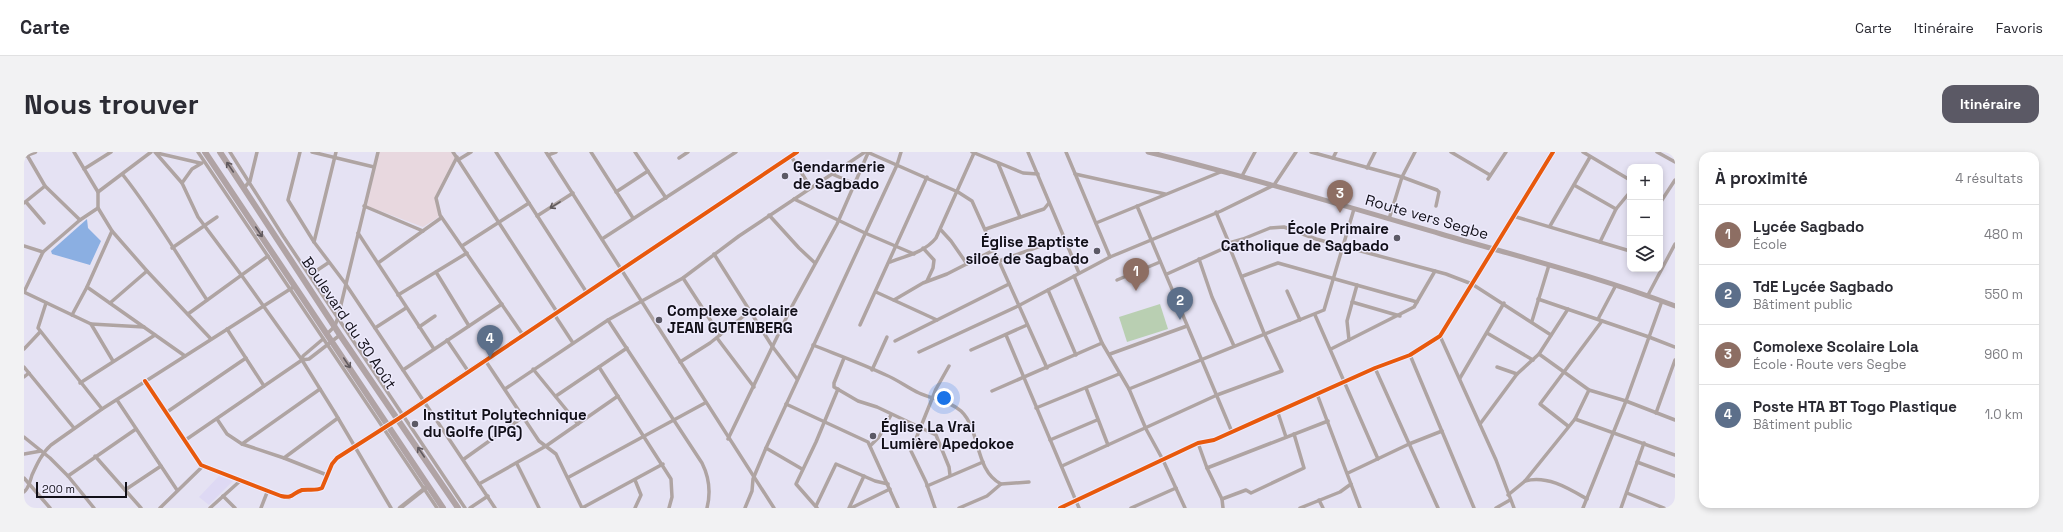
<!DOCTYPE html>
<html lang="fr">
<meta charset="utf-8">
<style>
body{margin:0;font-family:"Space Grotesk",sans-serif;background:#f2f2f3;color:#2b2b33}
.controls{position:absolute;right:12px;top:12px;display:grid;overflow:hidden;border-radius:8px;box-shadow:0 2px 6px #0003}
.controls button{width:36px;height:36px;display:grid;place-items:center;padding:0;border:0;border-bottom:1px solid #e1e1e2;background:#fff;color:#2b2b33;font:20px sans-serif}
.scale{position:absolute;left:12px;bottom:10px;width:91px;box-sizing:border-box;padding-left:4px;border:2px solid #110f18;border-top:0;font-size:11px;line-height:14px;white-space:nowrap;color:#110f18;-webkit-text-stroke:3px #eeebfd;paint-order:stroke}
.you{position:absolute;left:920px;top:246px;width:14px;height:14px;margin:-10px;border:3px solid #fff;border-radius:50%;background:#1a73e8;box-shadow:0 0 0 6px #1a73e833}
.badge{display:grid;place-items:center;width:26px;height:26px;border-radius:50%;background:#5b5965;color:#fff;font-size:13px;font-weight:700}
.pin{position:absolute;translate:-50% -33px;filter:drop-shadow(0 1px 2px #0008)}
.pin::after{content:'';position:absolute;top:21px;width:14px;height:12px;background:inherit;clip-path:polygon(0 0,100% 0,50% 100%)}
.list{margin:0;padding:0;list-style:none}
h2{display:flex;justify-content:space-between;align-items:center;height:52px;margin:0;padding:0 16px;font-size:17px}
h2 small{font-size:13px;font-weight:400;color:#7c7c81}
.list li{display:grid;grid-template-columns:26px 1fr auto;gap:12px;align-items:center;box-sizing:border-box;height:60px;padding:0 16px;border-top:1px solid #e1e1e2}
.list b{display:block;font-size:15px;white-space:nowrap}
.list p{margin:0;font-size:13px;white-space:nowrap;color:#7c7c81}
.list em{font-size:13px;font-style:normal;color:#7c7c81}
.icon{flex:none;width:22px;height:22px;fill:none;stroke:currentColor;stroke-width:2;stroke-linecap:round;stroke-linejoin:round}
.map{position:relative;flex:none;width:1651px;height:356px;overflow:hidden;border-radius:12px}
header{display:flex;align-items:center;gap:24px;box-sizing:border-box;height:56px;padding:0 20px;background:#fff;border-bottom:1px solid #e1e1e2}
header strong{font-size:19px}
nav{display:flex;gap:22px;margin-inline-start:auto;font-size:14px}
.intro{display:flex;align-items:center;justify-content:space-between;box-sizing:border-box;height:96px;padding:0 24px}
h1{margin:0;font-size:28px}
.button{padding:10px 18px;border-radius:12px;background:#5b5965;color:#fff;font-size:14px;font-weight:700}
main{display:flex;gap:24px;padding:0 24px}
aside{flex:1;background:#fff;border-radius:12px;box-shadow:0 2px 6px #0003}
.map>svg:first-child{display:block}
.commercial{fill:#e8d8df}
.built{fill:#ded9f4}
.green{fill:#b9cfb2}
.water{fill:#8bafe2}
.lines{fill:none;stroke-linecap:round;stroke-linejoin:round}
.minor{stroke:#afa4a2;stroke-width:3.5}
.tertiary{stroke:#afa4a2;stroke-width:4.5}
.secondary{stroke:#afa3a3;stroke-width:5}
.trunk{stroke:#b0a3a4;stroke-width:6}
.cycleway-casing{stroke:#eeebfd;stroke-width:6}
.cycleway{stroke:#e8590c;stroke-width:4}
.oneway{stroke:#60595e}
.oneway2{stroke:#605a5d}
.poi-dot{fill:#5b5965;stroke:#eeebfd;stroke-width:1.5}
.labels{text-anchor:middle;stroke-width:3;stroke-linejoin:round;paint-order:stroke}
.poi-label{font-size:15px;font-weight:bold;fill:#110f18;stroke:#eeebfd;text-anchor:start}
.street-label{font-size:15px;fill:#110f18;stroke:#eeebfd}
</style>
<header>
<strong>Carte</strong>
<nav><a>Carte</a><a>Itinéraire</a><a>Favoris</a></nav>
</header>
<div class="intro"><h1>Nous trouver</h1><a class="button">Itinéraire</a></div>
<main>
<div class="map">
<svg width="1651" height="356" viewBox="0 0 1651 356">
<rect width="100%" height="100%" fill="#e5e2f3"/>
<polygon class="commercial" points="355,0 427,0 431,5 411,45 415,65 399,75 343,54"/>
<polygon class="built" points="195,324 209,329 185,353 175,345"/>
<polygon class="green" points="1136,152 1144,177 1103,190 1095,165"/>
<polygon class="water" points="63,67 64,76 77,89 66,113 28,102 27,99"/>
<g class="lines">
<g class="minor">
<polyline points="50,0 74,40 74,56 88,79 123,119 187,187"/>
<polyline points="131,0 158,31 174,65 218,124 278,208 311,261 367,356"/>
<polyline points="174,0 413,356"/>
<polyline points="206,0 259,84 441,356"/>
<polyline points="276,0 264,48 290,90 321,131 471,356"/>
<polyline points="288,0 350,15"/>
<polyline points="429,0 533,160"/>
<polyline points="472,0 563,141"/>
<polyline points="522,0 750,356"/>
<polyline points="567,0 609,66"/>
<polyline points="611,0 642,46"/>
<polyline points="843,0 934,40 948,49 1023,216"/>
<polyline points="948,0 999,21 1014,22"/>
<polyline points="1004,0 1055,121"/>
<polyline points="1042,0 1086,105"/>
<polyline points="1287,0 1378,25 1413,38 1415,40 1412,54"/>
<polyline points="1427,0 1466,23"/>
<polyline points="1559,0 1606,28"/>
<polyline points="1633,0 1651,10"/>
<polyline points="133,1 176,11"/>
<polyline points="3,3 21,34 56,68"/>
<polyline points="524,3 532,0"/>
<polyline points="767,4 787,36"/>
<polyline points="433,5 412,46 416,63 499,183"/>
<polyline points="655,6 664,0"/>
<polyline points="1309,6 1312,0"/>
<polyline points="434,8 447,0"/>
<polyline points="974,11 996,65"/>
<polyline points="1343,16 1351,0"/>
<polyline points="60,17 87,0"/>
<polyline points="808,22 831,32"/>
<polyline points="1051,22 1141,42"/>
<path d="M99,23C130,62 155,106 183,148"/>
<polyline points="1218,24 1231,0"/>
<polyline points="1464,27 1482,0"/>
<polyline points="158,31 168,17 178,11"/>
<polyline points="1550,33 1592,57"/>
<polyline points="220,36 226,29 233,0"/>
<polyline points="74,40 127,0"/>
<polyline points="592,40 624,19"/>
<polyline points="770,47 841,81 890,102"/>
<polyline points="2,50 20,71"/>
<polyline points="0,51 21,34"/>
<polyline points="1636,51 1651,28"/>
<polyline points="340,54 399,79"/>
<polyline points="1113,54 1208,280"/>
<polyline points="1192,60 1205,91"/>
<polyline points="745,63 775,96 791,111"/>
<polyline points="513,64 549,41"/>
<polyline points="1489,64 1606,99"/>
<polyline points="1365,67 1378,25 1391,0"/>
<polyline points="1072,71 1199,19"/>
<polyline points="1526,74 1566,5"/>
<polyline points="962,77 1014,59 1020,57 1025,51"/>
<polyline points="917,78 927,89 943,112"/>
<polyline points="334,81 410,197"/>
<polyline points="578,87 712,0"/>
<polyline points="290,90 312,0"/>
<polyline points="1576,90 1592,57 1606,40"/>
<polyline points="0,94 19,100"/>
<polyline points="438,94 505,51"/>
<polyline points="148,96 193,65"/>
<polyline points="899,96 910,108 909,116 903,129"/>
<polyline points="690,102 748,194 773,227"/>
<polyline points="1175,107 1188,145 1210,194"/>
<polyline points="975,109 1039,86"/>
<path d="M866,110C882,104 901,100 912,86L950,1"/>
<polyline points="354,111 417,66"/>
<polyline points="412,120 445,174"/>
<polyline points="1143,122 1205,94 1205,91 1219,87 1246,76 1260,75 1292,87 1422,122 1448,132 1527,183"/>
<polyline points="286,123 304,111"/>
<polyline points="1050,124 1078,191 1105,237 1122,277 1139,308 1161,356"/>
<polyline points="1219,124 1254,111 1393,150"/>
<polyline points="659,126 696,183"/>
<polyline points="1093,128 1136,110"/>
<polyline points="63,135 161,204"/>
<polyline points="1024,138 1052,203"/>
<polyline points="1263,139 1276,168"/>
<polyline points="0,140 67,172 89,209"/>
<polyline points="0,140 19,100 56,68 74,56"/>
<polyline points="852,140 913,168"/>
<polyline points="374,143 443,101"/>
<polyline points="1624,143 1651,92"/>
<polyline points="1514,147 1625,185 1651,195"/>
<polyline points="870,148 899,131 923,122 970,98"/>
<polyline points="1328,150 1376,164"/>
<polyline points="22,151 14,176 78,257"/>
<polyline points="86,151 123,119"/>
<polyline points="164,162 244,104"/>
<polyline points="530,162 549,191"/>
<polyline points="48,163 63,135 88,79"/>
<polyline points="1291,163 1354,307"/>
<polyline points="1574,167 1592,133"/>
<path d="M584,168L678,311C685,325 687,340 683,356"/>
<polyline points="1508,169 1525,113"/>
<polyline points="67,172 120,175"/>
<polyline points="836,173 903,25"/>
<polyline points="395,175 411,164"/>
<polyline points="351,176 382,156"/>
<polyline points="203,177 240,234"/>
<polyline points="1463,181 1509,208"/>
<polyline points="303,182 311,174 314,165 354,0"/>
<polyline points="982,183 1055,356"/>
<polyline points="1416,184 1472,308 1490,356"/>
<polyline points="693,186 730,235"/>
<polyline points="423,188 444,219"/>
<polyline points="1325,188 1323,169 1333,133"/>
<polyline points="871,189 985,132"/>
<path d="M789,193C814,203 839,212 862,223C874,228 884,236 895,241C908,247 926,249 937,259C957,278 950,318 977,332"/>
<polyline points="0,197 16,180"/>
<polyline points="1307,197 1390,155 1411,119"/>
<polyline points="947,198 1003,173"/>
<polyline points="895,200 994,154 1086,105 1197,59 1250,33 1272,0"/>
<polyline points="1086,202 1163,174"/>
<polyline points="1515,202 1565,238 1602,249 1651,268"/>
<polyline points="1386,203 1450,356"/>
<polyline points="820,206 810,231 810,235 834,249 853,255 912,283 925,315 926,323"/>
<polyline points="278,208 279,204 299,187"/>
<polyline points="461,208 515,289 532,302 558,356"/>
<polyline points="656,210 686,191 726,159"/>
<polyline points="0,215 50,276"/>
<polyline points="575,215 647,327 648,345 645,356"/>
<polyline points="1473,215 1493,222"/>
<polyline points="1351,216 1414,356"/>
<polyline points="509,217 554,272"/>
<polyline points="379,218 478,152"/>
<polyline points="848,218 863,185"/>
<polyline points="0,225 5,221"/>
<polyline points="1436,226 1480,151"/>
<polyline points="121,229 177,313 257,344 265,346 279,338 298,336 310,308 364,273"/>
<polyline points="56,231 131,183"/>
<polyline points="1062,236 1084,293"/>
<polyline points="481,237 584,168 659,126 715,84 841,0"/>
<polyline points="1105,237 1300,158 1330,57"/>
<polyline points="968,239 1078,191"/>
<polyline points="1293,242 1336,356"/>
<polyline points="532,244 603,196"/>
<polyline points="93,248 153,338"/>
<polyline points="762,252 844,290 874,356"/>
<polyline points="1012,256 1095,222"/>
<polyline points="143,260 222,206"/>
<polyline points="1254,261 1262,285"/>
<polyline points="1632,261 1651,208"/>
<polyline points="193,267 203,282 218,292 260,306 314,266"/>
<polyline points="1551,267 1565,238"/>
<polyline points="1456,272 1493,222 1515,202 1544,157"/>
<polyline points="1544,274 1516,252 1578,169"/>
<polyline points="0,285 26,306 44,324 70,356"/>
<polyline points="704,287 767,156 813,72 844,1"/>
<polyline points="1026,288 1073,268"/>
<polyline points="160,289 278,208 285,207 316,183"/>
<polyline points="1174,291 1183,316 1198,347 1199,356"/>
<polyline points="218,292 296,237"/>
<polyline points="847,293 855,285 867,263"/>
<polyline points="742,296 778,317"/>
<polyline points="0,302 17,299"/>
<polyline points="71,304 117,356"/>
<polyline points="260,306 303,323"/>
<polyline points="440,307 499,265"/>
<polyline points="1613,310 1651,324"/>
<polyline points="493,312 515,356"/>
<polyline points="1038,314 1193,243 1258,219 1240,181 1205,94"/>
<polyline points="1183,316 1304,269"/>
<polyline points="1324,321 1385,292 1418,279"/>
<polyline points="44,324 112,277"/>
<polyline points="545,325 681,251"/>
<polyline points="0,326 26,356"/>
<polyline points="611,328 617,343 611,356"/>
<path d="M1501,329C1523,323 1544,336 1563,347"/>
<polyline points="455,332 522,294 594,244"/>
<polyline points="903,334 959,310"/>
<polyline points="101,338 137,314"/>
<path d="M0,340C5,336 6,329 8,323C13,312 18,301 27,293L78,257L271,134"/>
<polyline points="1603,341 1640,356"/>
<polyline points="1484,343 1501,329 1551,267 1651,303"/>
<polyline points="199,344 211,356"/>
<polyline points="1198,347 1222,338 1227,341 1280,316 1270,282"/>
<polyline points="1295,348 1299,356"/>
<polyline points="792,354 812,312 851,329 864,332"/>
<polyline points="136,356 179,314"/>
<polyline points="186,356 216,329"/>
<polyline points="237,356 244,338"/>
<polyline points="446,356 464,344"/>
<polyline points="558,356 639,312"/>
<polyline points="721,356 728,339 729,327 742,296 873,13 877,0"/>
<polyline points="793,356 772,332 792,290 814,237"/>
<polyline points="825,356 840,324"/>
<polyline points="827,356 866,337"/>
<polyline points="911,356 902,330 887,299 912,237 925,214"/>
<polyline points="935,356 963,344 977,332 1005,330"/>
<polyline points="1107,356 1152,336"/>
<polyline points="1276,356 1316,340 1327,332"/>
<polyline points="1472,356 1486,348"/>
<polyline points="1559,356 1602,249 1638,149"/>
<polyline points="1597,356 1620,291"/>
</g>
<g class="tertiary">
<polyline points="0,4 11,0"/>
<polyline points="364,273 773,0"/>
<polyline points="376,356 404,334"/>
<polyline points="1036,356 1174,291 1190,288 1351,216 1386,203 1416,184 1529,0"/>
</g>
<path class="secondary" d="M1124,0C1223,24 1320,54 1417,82C1496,105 1575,125 1651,154"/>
<g class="trunk">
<polyline points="181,0 419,356"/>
<polyline points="196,0 316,183 434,356"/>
</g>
<g class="cycleway-casing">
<g id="cycleway">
<path d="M121,229L177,313L257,344C270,347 268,341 278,338C285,337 292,339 298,336L308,312L313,306L374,267L773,0"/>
<polyline points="1036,356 1174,291 1190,288 1351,216 1386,203 1416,184 1529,0"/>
</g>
</g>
<use href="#cycleway" class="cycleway"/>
</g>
<defs><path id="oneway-shaft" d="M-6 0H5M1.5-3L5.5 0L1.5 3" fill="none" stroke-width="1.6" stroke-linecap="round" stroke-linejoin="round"/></defs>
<g class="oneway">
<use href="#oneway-shaft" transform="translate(206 15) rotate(-124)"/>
<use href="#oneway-shaft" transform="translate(235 80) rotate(56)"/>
<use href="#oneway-shaft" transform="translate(323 211) rotate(56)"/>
<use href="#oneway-shaft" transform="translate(397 300) rotate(-124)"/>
</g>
<use class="oneway2" href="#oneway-shaft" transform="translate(531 53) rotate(148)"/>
<g class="poi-dot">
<circle cx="761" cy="24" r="4"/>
<circle cx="1373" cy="86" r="4"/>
<circle cx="1073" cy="99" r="4"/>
<circle cx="635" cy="168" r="4"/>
<circle cx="391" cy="272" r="4"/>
<circle cx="849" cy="284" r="4"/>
</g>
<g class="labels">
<g class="poi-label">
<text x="769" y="20">Gendarmerie<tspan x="769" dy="17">de Sagbado</tspan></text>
<text x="1365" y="82" text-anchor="end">École Primaire<tspan x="1365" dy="17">Catholique de Sagbado</tspan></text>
<text x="1065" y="95" text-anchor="end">Église Baptiste<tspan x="1065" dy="17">siloé de Sagbado</tspan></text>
<text x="643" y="164">Complexe scolaire<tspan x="643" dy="17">JEAN GUTENBERG</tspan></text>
<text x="399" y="268">Institut Polytechnique<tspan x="399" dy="17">du Golfe (IPG)</tspan></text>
<text x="857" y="280">Église La Vrai<tspan x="857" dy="17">Lumière Apedokoe</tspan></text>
</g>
<g class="street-label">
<text transform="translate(1403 65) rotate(16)" y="5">Route vers Segbe</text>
<text transform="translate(325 171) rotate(56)" y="5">Boulevard du 30 Août</text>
</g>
</g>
</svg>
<div class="controls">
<button>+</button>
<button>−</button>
<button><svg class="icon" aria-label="layers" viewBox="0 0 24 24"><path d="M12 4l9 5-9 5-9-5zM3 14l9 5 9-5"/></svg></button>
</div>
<div class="scale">200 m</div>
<div class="you"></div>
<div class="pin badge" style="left:1112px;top:139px;background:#8d6e63">1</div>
<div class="pin badge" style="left:1156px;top:168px;background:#5c6f8a">2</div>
<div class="pin badge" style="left:1316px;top:61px;background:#8d6e63">3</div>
<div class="pin badge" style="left:466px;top:206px;background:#5c6f8a">4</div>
</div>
<aside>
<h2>À proximité<small>4 résultats</small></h2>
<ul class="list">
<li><span class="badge" style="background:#8d6e63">1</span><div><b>Lycée Sagbado</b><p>École</p></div><em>480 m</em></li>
<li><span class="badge" style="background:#5c6f8a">2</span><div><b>TdE Lycée Sagbado</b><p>Bâtiment public</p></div><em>550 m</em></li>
<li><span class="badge" style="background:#8d6e63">3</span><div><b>Comolexe Scolaire Lola</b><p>École · Route vers Segbe</p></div><em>960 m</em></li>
<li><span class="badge" style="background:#5c6f8a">4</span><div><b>Poste HTA BT Togo Plastique</b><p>Bâtiment public</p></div><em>1.0 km</em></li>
</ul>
</aside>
</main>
